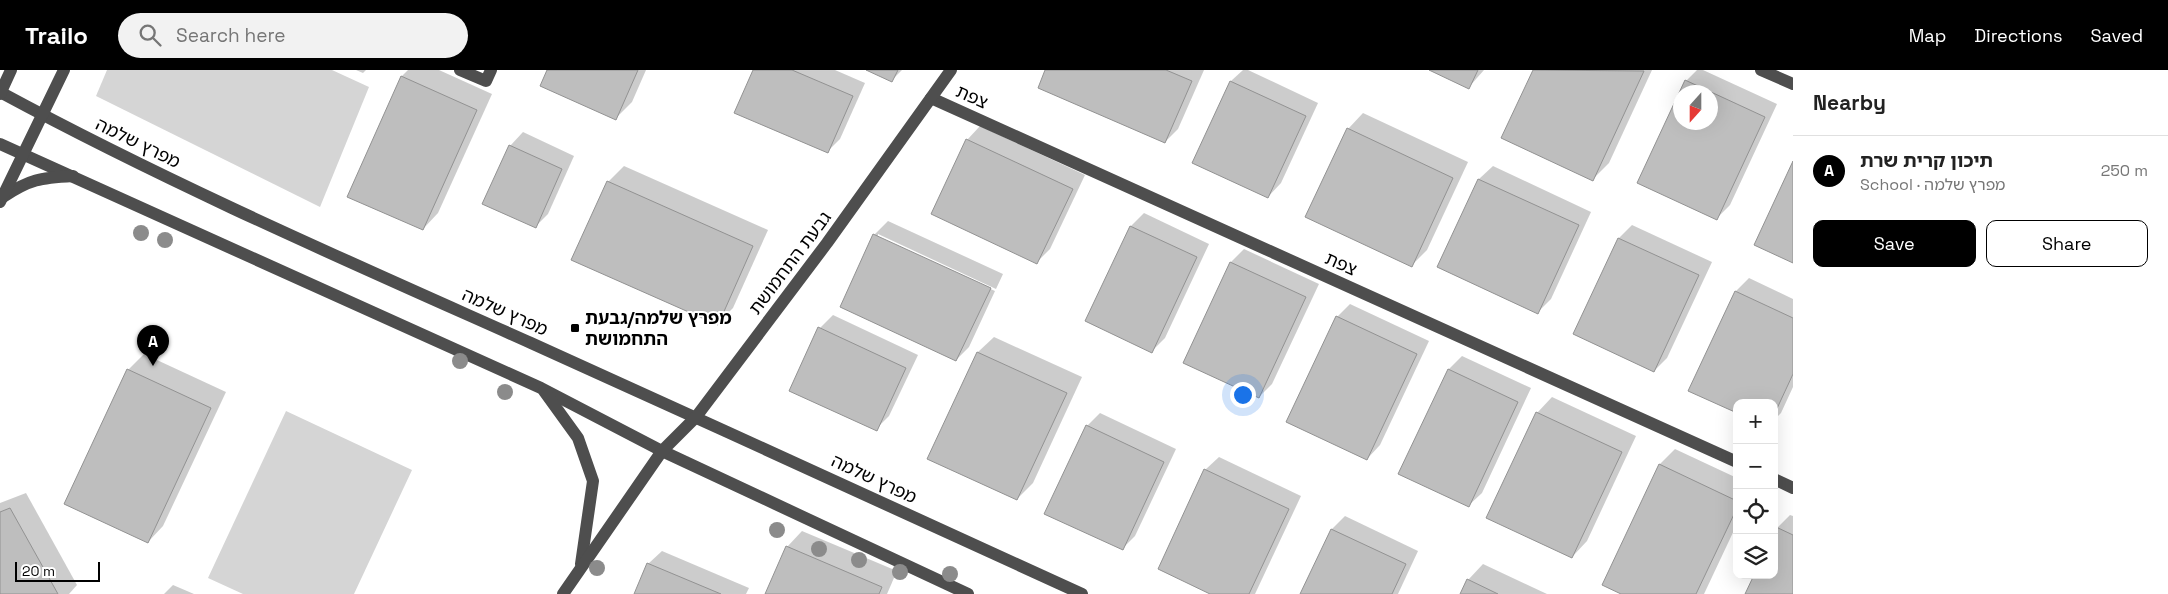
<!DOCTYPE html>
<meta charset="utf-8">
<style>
body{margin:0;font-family:"Space Grotesk","Noto Sans Hebrew",sans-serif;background:#f2f2f2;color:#222}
.controls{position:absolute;right:15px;bottom:15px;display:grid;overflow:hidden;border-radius:10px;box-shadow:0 5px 20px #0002}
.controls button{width:45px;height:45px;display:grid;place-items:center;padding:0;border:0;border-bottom:1px solid #e0e0e0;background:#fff;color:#222;font:25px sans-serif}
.compass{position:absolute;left:1673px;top:15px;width:45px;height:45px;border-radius:50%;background:#fff;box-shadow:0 5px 20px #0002;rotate:201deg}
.scale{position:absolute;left:15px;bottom:12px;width:85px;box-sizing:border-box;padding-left:5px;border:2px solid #000;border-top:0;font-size:14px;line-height:18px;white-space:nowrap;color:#000;-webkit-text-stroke:4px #fff;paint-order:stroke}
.you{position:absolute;left:1242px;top:324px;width:18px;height:18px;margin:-12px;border:4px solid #fff;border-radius:50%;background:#1a73e8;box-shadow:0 0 0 8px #1a73e833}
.badge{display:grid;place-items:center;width:32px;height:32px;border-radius:50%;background:#000;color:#fff;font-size:16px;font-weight:700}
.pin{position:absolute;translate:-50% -41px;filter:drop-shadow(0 1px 2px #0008)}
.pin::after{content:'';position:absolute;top:26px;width:18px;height:15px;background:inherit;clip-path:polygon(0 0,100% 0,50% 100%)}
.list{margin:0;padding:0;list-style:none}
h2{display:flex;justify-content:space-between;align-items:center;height:65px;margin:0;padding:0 20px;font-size:21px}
h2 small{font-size:16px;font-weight:400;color:#767676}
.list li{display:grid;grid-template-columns:32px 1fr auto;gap:15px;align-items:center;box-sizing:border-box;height:70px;padding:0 20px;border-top:1px solid #e0e0e0}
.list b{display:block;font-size:19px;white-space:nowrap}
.list p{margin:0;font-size:16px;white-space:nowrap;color:#767676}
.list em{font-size:16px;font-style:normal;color:#767676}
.actions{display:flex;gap:10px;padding:15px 20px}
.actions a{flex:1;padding:11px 0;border:1px solid #000;border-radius:10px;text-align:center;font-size:18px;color:#000}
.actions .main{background:#000;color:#fff}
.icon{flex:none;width:28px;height:28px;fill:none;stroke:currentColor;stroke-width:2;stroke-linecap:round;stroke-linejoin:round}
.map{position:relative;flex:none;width:1793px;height:524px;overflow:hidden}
header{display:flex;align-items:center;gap:30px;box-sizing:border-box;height:70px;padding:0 25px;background:#000;color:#fff}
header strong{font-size:24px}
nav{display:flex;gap:28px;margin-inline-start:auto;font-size:18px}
.search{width:350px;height:45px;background:#f2f2f2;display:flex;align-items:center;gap:12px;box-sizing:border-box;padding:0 18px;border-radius:28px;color:#767676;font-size:19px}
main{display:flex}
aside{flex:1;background:#fff}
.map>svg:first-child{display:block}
.green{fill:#d5d5d5}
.shadow{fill:#0003}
.building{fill:#bebebe;stroke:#929292;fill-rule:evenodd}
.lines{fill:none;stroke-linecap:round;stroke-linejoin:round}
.minor{stroke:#4e4e4e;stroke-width:12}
.tree{fill:#8b8b8b}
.poi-dot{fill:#000;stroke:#fff;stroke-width:2}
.labels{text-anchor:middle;stroke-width:4;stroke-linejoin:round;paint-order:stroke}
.street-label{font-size:18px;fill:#000;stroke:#fff}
.poi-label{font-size:18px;font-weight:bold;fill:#000;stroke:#fff;text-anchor:start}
</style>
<header>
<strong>Trailo</strong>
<div class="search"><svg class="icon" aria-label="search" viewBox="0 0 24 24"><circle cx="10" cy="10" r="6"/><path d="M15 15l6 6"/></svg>Search here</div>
<nav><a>Map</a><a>Directions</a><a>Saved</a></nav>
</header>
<main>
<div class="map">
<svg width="1793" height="524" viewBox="0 0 1793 524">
<rect width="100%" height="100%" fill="#fff"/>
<g class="green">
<polygon points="107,0 332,0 369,17 320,137 96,26"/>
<polygon points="286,341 412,400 354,524 243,524 208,508"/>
</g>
<g class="shadow">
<polygon points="356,0 366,0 363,3"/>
<polygon points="408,0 439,0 492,24 438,143 423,159 348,126 402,6"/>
<polygon points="548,0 646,0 632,32 616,48"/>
<polygon points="755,0 835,0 865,13 840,69 827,82"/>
<polygon points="869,0 902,0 892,10"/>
<polygon points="1047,0 1204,0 1178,59 1165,72"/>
<polygon points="1243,0 1248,0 1318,33 1281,113 1268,127 1194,92 1231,11"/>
<polygon points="1432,0 1484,0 1469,17"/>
<polygon points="1534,0 1652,0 1609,93 1593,109 1503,67"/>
<polygon points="1697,0 1703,0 1777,34 1730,135 1717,148 1639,113 1680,23 1680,52 1710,52 1710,22 1681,22 1686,11"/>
<polygon points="1363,43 1468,92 1427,180 1412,195 1348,59"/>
<polygon points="980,56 1085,105 1050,179 1037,192 967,70"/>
<polygon points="523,62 574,86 548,144 535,157 510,76"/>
<polygon points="624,96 768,160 733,238 717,254 608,112"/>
<polygon points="1493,96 1591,142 1551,229 1538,242 1439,196 1479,109"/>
<polygon points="1144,143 1209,174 1165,268 1152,281 1131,156"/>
<polygon points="888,151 1003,204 996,219 878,164 878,167 995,221 969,277 956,290 841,237 875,164"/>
<polygon points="1632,155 1712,192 1667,288 1654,301 1619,168"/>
<polygon points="1244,179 1319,214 1272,314 1259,327 1184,292 1231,192"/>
<polygon points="1749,208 1793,229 1793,317 1781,343 1774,350 1774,333 1736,221"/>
<polygon points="1350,234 1429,271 1380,375 1367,389 1337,247"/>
<polygon points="833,245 918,285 889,346 876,359 820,258"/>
<polygon points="994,267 1082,307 1033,413 1017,429 929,388 978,282"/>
<polygon points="144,284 226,322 163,456 148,472 128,300"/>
<polygon points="1462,286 1531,318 1482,423 1468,436 1400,404 1449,299"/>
<polygon points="1552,327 1636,366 1587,471 1572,487 1537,343"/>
<polygon points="1100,343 1176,379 1135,466 1122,479 1087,356"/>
<polygon points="1675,379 1737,408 1737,454 1704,524 1624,524 1660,394"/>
<polygon points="1219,387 1301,426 1255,524 1213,524 1205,400"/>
<polygon points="26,423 77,515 69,524 0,524 0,433"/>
<polygon points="1790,445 1793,446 1793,524 1746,524 1774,505 1777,458"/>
<polygon points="1345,446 1418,481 1398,524 1302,524 1332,459"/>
<polygon points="802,461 897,501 887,524 766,524 787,477"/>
<polygon points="662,481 749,518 746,524 636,524 648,494"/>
<polygon points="1483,494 1547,524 1461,524 1468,510"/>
<polygon points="173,515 194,524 164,524"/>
</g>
<g class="building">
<polygon points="547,0 638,0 616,50 540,16"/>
<polygon points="753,0 792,0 853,26 828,83 734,43"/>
<polygon points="866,0 898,0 892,12"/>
<polygon points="1045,0 1166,0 1192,11 1165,73 1038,18"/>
<polygon points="1429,0 1478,0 1469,19"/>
<polygon points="1533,0 1644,1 1593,111 1501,68"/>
<polygon points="401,6 477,40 423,160 347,127"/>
<path d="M1685,10L1765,47L1717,150L1637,113ZM1680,22H1710V52H1680Z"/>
<polygon points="1230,11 1306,46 1268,128 1192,93"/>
<polygon points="1347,58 1453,108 1412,197 1305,147"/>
<polygon points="966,69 1073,119 1037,194 931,144"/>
<polygon points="509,75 562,99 536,158 482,134"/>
<polygon points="1793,91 1793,193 1754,175"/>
<polygon points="1478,109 1579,155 1538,244 1437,197"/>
<polygon points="607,111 753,176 718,255 571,190"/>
<polygon points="1130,156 1197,187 1152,283 1085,251"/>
<polygon points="873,164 991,218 956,291 840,237"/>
<polygon points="1618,168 1699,205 1654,302 1573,264"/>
<polygon points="1230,192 1306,227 1259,328 1183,293"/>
<polygon points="1735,221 1793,248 1793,304 1774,345 1774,333 1737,333 1737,343 1688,321"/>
<polygon points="1336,246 1417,284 1367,390 1286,352"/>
<polygon points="818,257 906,298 877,361 789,321"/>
<polygon points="977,282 1067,323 1017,430 927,389"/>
<polygon points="127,299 211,338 148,473 64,434"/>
<polygon points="1448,299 1518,332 1469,437 1398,404"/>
<polygon points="1536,342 1622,382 1572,488 1486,448"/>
<polygon points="1086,355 1164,392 1123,480 1044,444"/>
<polygon points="1659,394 1737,431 1737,438 1696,524 1621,524 1602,515"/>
<polygon points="1204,399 1289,439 1249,524 1210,524 1158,499"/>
<polygon points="10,438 58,524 0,524 0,442"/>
<polygon points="1776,457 1793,465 1793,524 1745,524 1754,505 1774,505 1774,462"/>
<polygon points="1331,459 1406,494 1392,524 1300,524"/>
<polygon points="786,476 882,517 879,524 765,524"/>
<polygon points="647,493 721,524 634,524"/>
<polygon points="1467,509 1498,524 1460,524"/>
</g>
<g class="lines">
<g class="minor">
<polyline points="460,0 486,11 491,0"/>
<polyline points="1761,0 1793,14"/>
<path d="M0,22C172,115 352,193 531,273C715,356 898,440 1082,524"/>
<polyline points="0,24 11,0"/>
<polyline points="931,28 1737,392"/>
<polyline points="0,74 541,318 662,381 968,524"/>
<path d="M3,127C30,109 40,108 73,106"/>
<polyline points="0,132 64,0"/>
<polyline points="544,321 578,368 593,411 581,494"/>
<polyline points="1774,409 1793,418"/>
<polyline points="563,524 662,381 696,347 827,173 951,0"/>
</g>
</g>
<g class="tree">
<circle cx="141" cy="163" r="8"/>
<circle cx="165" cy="170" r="8"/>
<circle cx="460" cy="291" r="8"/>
<circle cx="505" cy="322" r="8"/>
<circle cx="777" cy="460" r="8"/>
<circle cx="819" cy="479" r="8"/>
<circle cx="859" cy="490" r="8"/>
<circle cx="597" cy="498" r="8"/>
<circle cx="900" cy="502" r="8"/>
<circle cx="950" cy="504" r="8"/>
</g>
<rect class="poi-dot" x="570" y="253" width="10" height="10" rx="2.5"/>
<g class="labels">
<g class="street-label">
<text transform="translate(972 27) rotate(24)" y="6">צפת</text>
<text transform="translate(138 73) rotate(26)" y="6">מפרץ שלמה</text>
<text transform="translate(790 193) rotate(-53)" y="6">גבעת התחמושת</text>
<text transform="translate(1341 194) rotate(24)" y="6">צפת</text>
<text transform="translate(505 242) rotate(24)" y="6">מפרץ שלמה</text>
<text transform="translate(874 409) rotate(25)" y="6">מפרץ שלמה</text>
</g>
<g class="poi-label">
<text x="585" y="254">מפרץ שלמה/גבעת<tspan x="585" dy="21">התחמושת</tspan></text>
</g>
</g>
</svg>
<div class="controls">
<button>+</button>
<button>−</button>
<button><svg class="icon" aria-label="locate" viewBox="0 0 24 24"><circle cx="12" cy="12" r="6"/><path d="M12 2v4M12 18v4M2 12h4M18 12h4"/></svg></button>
<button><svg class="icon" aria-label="layers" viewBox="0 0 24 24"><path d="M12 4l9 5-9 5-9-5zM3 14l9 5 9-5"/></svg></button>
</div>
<svg class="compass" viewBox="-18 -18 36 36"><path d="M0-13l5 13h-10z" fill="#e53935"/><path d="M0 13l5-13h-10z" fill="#767676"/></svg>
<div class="scale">20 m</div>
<div class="you"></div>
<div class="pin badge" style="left:153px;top:296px">A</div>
</div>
<aside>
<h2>Nearby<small></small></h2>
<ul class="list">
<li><span class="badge">A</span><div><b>תיכון קרית שרת</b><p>School · מפרץ שלמה</p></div><em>250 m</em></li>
</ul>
<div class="actions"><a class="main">Save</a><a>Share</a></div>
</aside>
</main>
